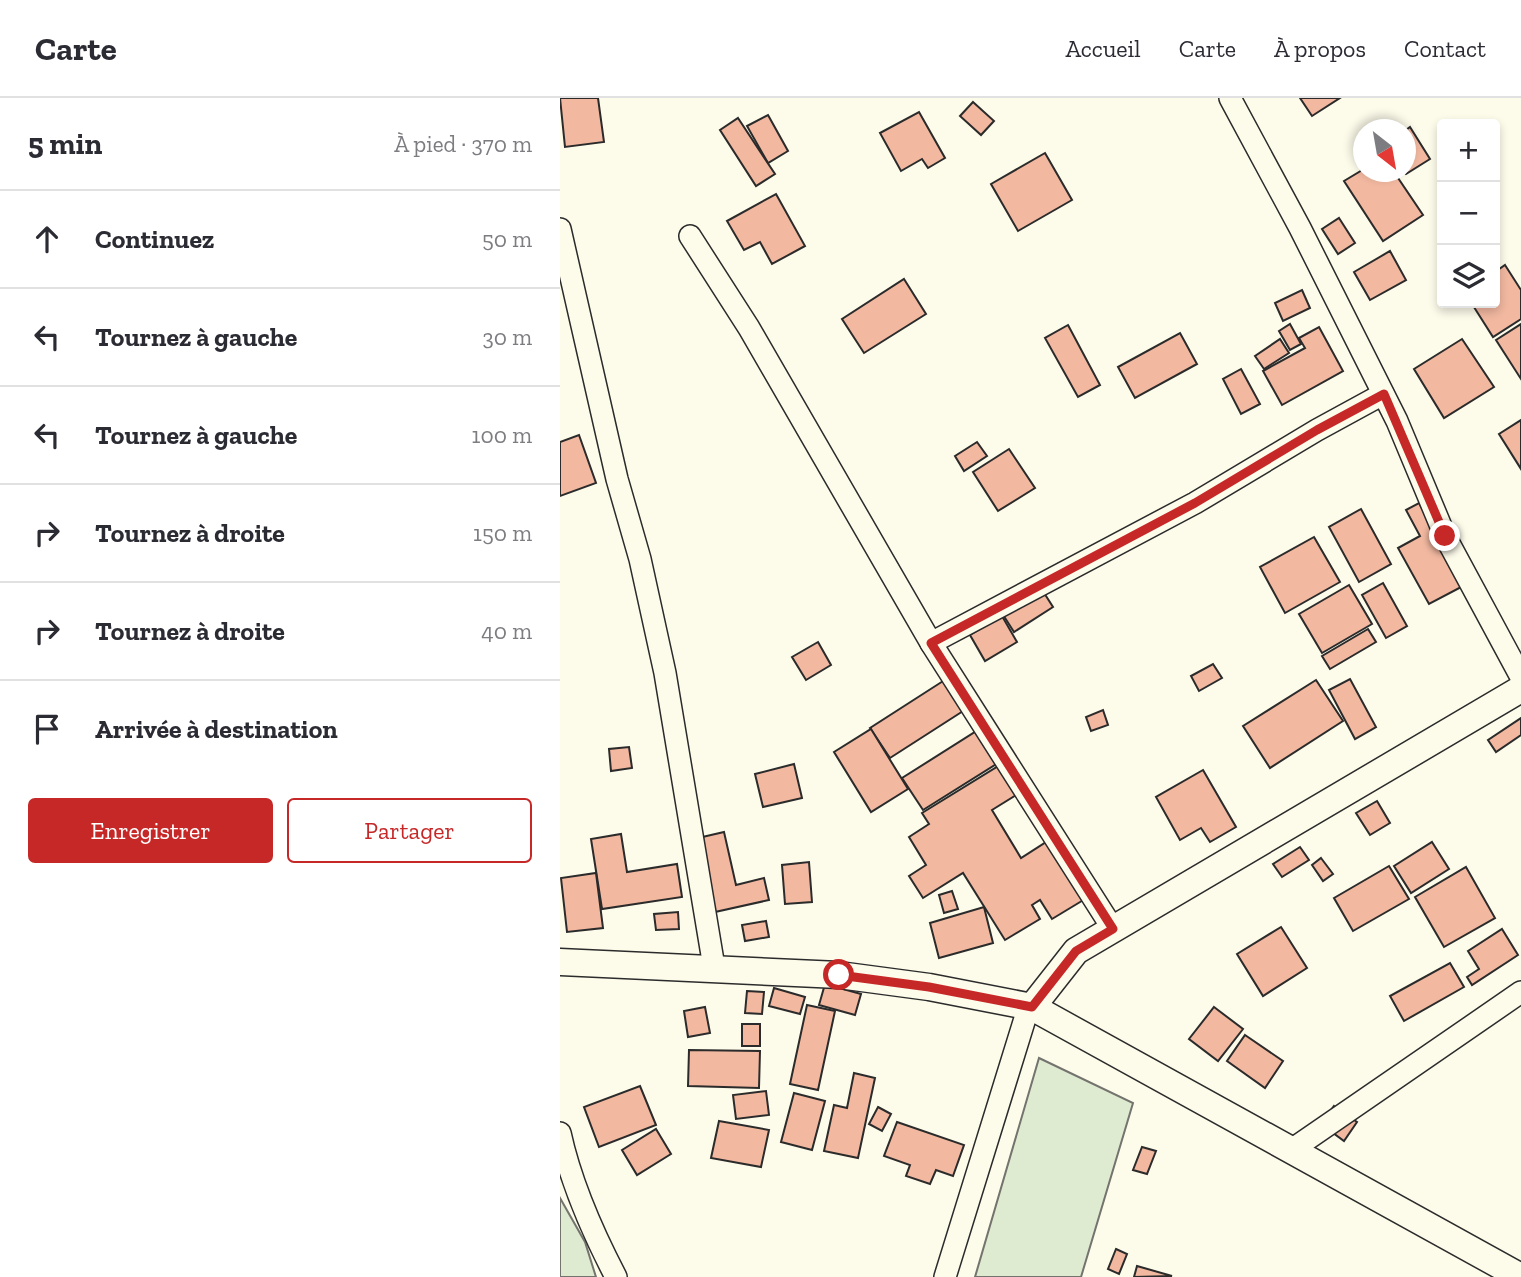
<!DOCTYPE html>
<html lang="fr">
<meta charset="utf-8">
<style>
body{margin:0;font-family:"Zilla Slab",serif;background:#f7f7f7;color:#2b2b33}
.controls{position:absolute;right:21px;top:21px;display:grid;overflow:hidden;border-radius:7px;box-shadow:0 4px 10px #0003}
.controls button{width:63px;height:63px;display:grid;place-items:center;padding:0;border:0;border-bottom:2px solid #e1e1e2;background:#fff;color:#2b2b33;font:35px sans-serif}
.compass{position:absolute;left:793px;top:21px;width:63px;height:63px;border-radius:50%;background:#fff;box-shadow:0 4px 10px #0003;rotate:149deg}
.stop{position:absolute;width:21px;height:21px;margin:-16px;border:5px solid #c62828;border-radius:50%;background:#fff}
.stop.end{background:#c62828;border-color:#fff;box-shadow:0 2px 7px #0008}
.list{margin:0;padding:0;list-style:none}
h2{display:flex;justify-content:space-between;align-items:center;height:91px;margin:0;padding:0 28px;font-size:30px}
h2 small{font-size:23px;font-weight:400;color:#7c7c81}
.list li{display:grid;grid-template-columns:46px 1fr auto;gap:21px;align-items:center;box-sizing:border-box;height:98px;padding:0 28px;border-top:2px solid #e1e1e2}
.list b{display:block;font-size:26px;white-space:nowrap}
.list em{font-size:23px;font-style:normal;color:#7c7c81}
.actions{display:flex;gap:14px;padding:21px 28px}
.actions a{flex:1;padding:16px 0;border:2px solid #c62828;border-radius:7px;text-align:center;font-size:24px;color:#c62828}
.actions .main{background:#c62828;color:#fff}
.icon{flex:none;width:38px;height:38px;fill:none;stroke:currentColor;stroke-width:2;stroke-linecap:round;stroke-linejoin:round}
.map{position:relative;flex:none;width:961px;height:1179px;overflow:hidden}
header{display:flex;align-items:center;gap:42px;box-sizing:border-box;height:98px;padding:0 35px;background:#fff;border-bottom:2px solid #e1e1e2}
header strong{font-size:33px}
nav{display:flex;gap:38px;margin-inline-start:auto;font-size:24px}
main{display:flex}
aside{flex:1;background:#fff}
.map>svg:first-child{display:block}
.green{fill:#deebd1;stroke:#74746e;stroke-width:2}
.building{fill:#f2b8a0;stroke:#2b2b2b;stroke-width:2}
.lines{fill:none;stroke-linecap:round;stroke-linejoin:round}
.minor-casing{stroke:#2b2b2b;stroke-width:24}
.tertiary-casing{stroke:#2b2b2b;stroke-width:29}
.minor{stroke:#fdfbea;stroke-width:21}
.tertiary{stroke:#fdfbea;stroke-width:26}
.route{stroke:#c62828;stroke-width:9}
</style>
<header>
<strong>Carte</strong>
<nav><a>Accueil</a><a>Carte</a><a>À propos</a><a>Contact</a></nav>
</header>
<main>
<aside>
<h2>5 min<small>À pied · 370 m</small></h2>
<ul class="list">
<li><svg class="icon" aria-label="ahead" viewBox="0 0 24 24"><path d="M12 20V5M6 11l6-6 6 6"/></svg><div><b>Continuez</b></div><em>50 m</em></li>
<li><svg class="icon" aria-label="left" viewBox="0 0 24 24"><path d="M17 20v-9H6M10 6l-5 5 5 5"/></svg><div><b>Tournez à gauche</b></div><em>30 m</em></li>
<li><svg class="icon" aria-label="left" viewBox="0 0 24 24"><path d="M17 20v-9H6M10 6l-5 5 5 5"/></svg><div><b>Tournez à gauche</b></div><em>100 m</em></li>
<li><svg class="icon" aria-label="right" viewBox="0 0 24 24"><path d="M7 20v-9h11M14 6l5 5-5 5"/></svg><div><b>Tournez à droite</b></div><em>150 m</em></li>
<li><svg class="icon" aria-label="right" viewBox="0 0 24 24"><path d="M7 20v-9h11M14 6l5 5-5 5"/></svg><div><b>Tournez à droite</b></div><em>40 m</em></li>
<li><svg class="icon" aria-label="arrive" viewBox="0 0 24 24"><path d="M6 21V4h12l-3 4 3 4H6"/></svg><div><b>Arrivée à destination</b></div></li>
</ul>
<div class="actions"><a class="main">Enregistrer</a><a>Partager</a></div>
</aside>
<div class="map">
<svg width="961" height="1179" viewBox="0 0 961 1179">
<rect width="100%" height="100%" fill="#fdfbea"/>
<g class="green">
<polygon points="479,960 573,1005 521,1179 415,1179"/>
<polygon points="0,1100 25,1144 36,1179 0,1179"/>
</g>
<g class="building">
<polygon points="0,0 38,0 44,44 5,49"/>
<polygon points="740,0 780,0 752,18"/>
<polygon points="413,4 434,23 421,37 400,18"/>
<polygon points="359,14 385,60 368,70 362,61 341,73 320,35"/>
<polygon points="208,17 228,53 208,65 187,28"/>
<polygon points="178,20 215,76 196,88 160,32"/>
<polygon points="850,29 870,61 846,76 844,74 846,32"/>
<polygon points="485,55 512,102 458,133 431,86"/>
<polygon points="804,71 804,74 834,74 863,117 823,143 784,83"/>
<polygon points="216,96 245,148 212,166 200,144 184,152 167,123"/>
<polygon points="779,120 795,145 778,156 762,131"/>
<polygon points="830,153 846,182 810,202 794,174"/>
<polygon points="945,167 961,192 961,221 933,239 912,206 935,205 935,174"/>
<polygon points="344,181 366,216 304,255 282,221"/>
<polygon points="742,192 750,210 723,223 715,205"/>
<polygon points="730,226 741,246 730,252 719,233"/>
<polygon points="961,226 961,281 936,242"/>
<polygon points="508,227 540,287 518,299 485,240"/>
<polygon points="759,229 783,273 722,307 703,273 745,250 739,240"/>
<polygon points="620,235 637,266 575,300 558,269"/>
<polygon points="720,241 729,255 704,271 695,258"/>
<polygon points="902,241 934,289 884,320 854,271"/>
<polygon points="681,271 700,306 681,316 663,281"/>
<polygon points="961,322 961,371 939,336"/>
<polygon points="19,337 36,385 0,398 0,344"/>
<polygon points="417,344 427,358 404,373 395,358"/>
<polygon points="449,351 475,390 438,413 413,374"/>
<polygon points="859,405 905,487 869,506 838,450 860,438 846,412"/>
<polygon points="801,411 831,466 799,484 769,429"/>
<polygon points="754,439 780,484 725,515 700,469"/>
<polygon points="823,485 847,528 826,540 802,497"/>
<polygon points="479,487 493,509 454,534 440,512"/>
<polygon points="789,487 812,526 762,555 739,516"/>
<polygon points="442,518 457,544 425,563 410,537"/>
<polygon points="808,531 816,544 770,571 762,558"/>
<polygon points="258,544 271,567 246,582 232,559"/>
<polygon points="653,566 662,580 639,593 631,578"/>
<polygon points="394,576 414,606 330,660 310,630"/>
<polygon points="790,581 816,629 795,641 769,592"/>
<polygon points="756,582 783,623 710,670 683,628"/>
<polygon points="543,612 548,627 531,633 526,619"/>
<polygon points="961,620 961,637 936,654 928,642"/>
<polygon points="426,627 446,660 363,712 342,680"/>
<polygon points="311,631 348,691 311,714 274,654"/>
<polygon points="69,649 72,670 51,673 49,651"/>
<polygon points="448,662 466,691 432,712 461,760 494,739 530,798 492,821 480,802 472,807 480,821 445,842 403,775 363,800 349,778 366,767 349,739 369,726 362,715"/>
<polygon points="234,666 242,700 203,709 195,676"/>
<polygon points="643,672 676,729 650,744 641,730 620,742 596,699"/>
<polygon points="817,703 830,725 810,737 796,715"/>
<polygon points="164,734 176,787 204,780 209,802 155,814 138,740"/>
<polygon points="61,736 67,774 117,766 122,799 42,811 31,741"/>
<polygon points="872,744 889,771 851,795 834,768"/>
<polygon points="740,749 749,762 722,779 713,766"/>
<polygon points="761,760 773,776 763,783 752,767"/>
<polygon points="249,764 252,804 225,806 222,767"/>
<polygon points="829,768 849,801 793,833 774,800"/>
<polygon points="906,769 935,820 884,849 855,799"/>
<polygon points="36,775 43,830 7,834 1,780"/>
<polygon points="392,793 398,811 384,815 379,797"/>
<polygon points="424,809 433,845 379,860 370,825"/>
<polygon points="118,814 119,831 96,832 94,816"/>
<polygon points="206,823 209,839 185,843 182,827"/>
<polygon points="721,829 747,870 703,898 677,856"/>
<polygon points="942,831 958,857 912,887 907,879 919,871 908,853"/>
<polygon points="890,865 904,889 844,923 830,898"/>
<polygon points="265,886 301,896 295,917 259,907"/>
<polygon points="214,890 245,899 240,916 209,908"/>
<polygon points="187,893 204,894 202,916 185,915"/>
<polygon points="247,907 275,913 258,992 230,986"/>
<polygon points="145,909 150,935 128,939 124,913"/>
<polygon points="654,909 683,931 658,963 629,941"/>
<rect x="182" y="926" width="18" height="22"/>
<polygon points="685,937 723,963 705,990 667,963"/>
<polygon points="129,952 200,953 199,990 128,988"/>
<polygon points="294,975 315,980 298,1060 264,1053 274,1007 287,1010"/>
<polygon points="80,988 96,1027 39,1049 24,1009"/>
<polygon points="206,993 209,1017 176,1021 173,997"/>
<polygon points="234,995 265,1003 252,1052 221,1044"/>
<polygon points="774,1008 797,1024 784,1043 761,1026"/>
<polygon points="318,1009 331,1016 322,1033 309,1026"/>
<polygon points="159,1023 209,1032 201,1069 151,1060"/>
<polygon points="337,1024 404,1047 393,1078 376,1072 370,1086 346,1078 350,1067 324,1058"/>
<polygon points="96,1031 111,1056 77,1077 62,1052"/>
<polygon points="582,1049 596,1053 587,1076 573,1072"/>
<polygon points="556,1151 567,1156 559,1176 548,1171"/>
<polygon points="577,1168 612,1178 574,1179"/>
</g>
<g class="lines">
<g class="minor-casing">
<g id="minor">
<polyline points="670,0 740,130 837,323 885,438 961,579"/>
<polyline points="0,131 57,381 80,461 105,575 154,869"/>
<polyline points="130,138 189,230 371,545 553,831"/>
<polyline points="371,545 635,405 757,332 823,296"/>
<path d="M0,1035C11,1086 32,1133 56,1179"/>
<polyline points="730,1053 961,894"/>
<polyline points="385,1179 467,914 472,909"/>
</g>
</g>
<g class="tertiary-casing">
<g id="tertiary">
<polyline points="0,864 279,877 369,889 472,909 961,1179"/>
<polyline points="472,909 516,853 961,591"/>
</g>
</g>
<use href="#minor" class="minor"/>
<use href="#tertiary" class="tertiary"/>
</g>
<g class="lines">
<polyline class="route" points="279,877 369,889 472,909 516,853 553,831 371,545 635,405 757,332 824,296 885,438"/>
</g>
</svg>
<div class="controls">
<button>+</button>
<button>−</button>
<button><svg class="icon" aria-label="layers" viewBox="0 0 24 24"><path d="M12 4l9 5-9 5-9-5zM3 14l9 5 9-5"/></svg></button>
</div>
<svg class="compass" viewBox="-18 -18 36 36"><path d="M0-13l5 13h-10z" fill="#e53935"/><path d="M0 13l5-13h-10z" fill="#7c7c81"/></svg>
<div class="stop" style="left:279px;top:877px"></div>
<div class="stop end" style="left:885px;top:438px"></div>
</div>
</main>
